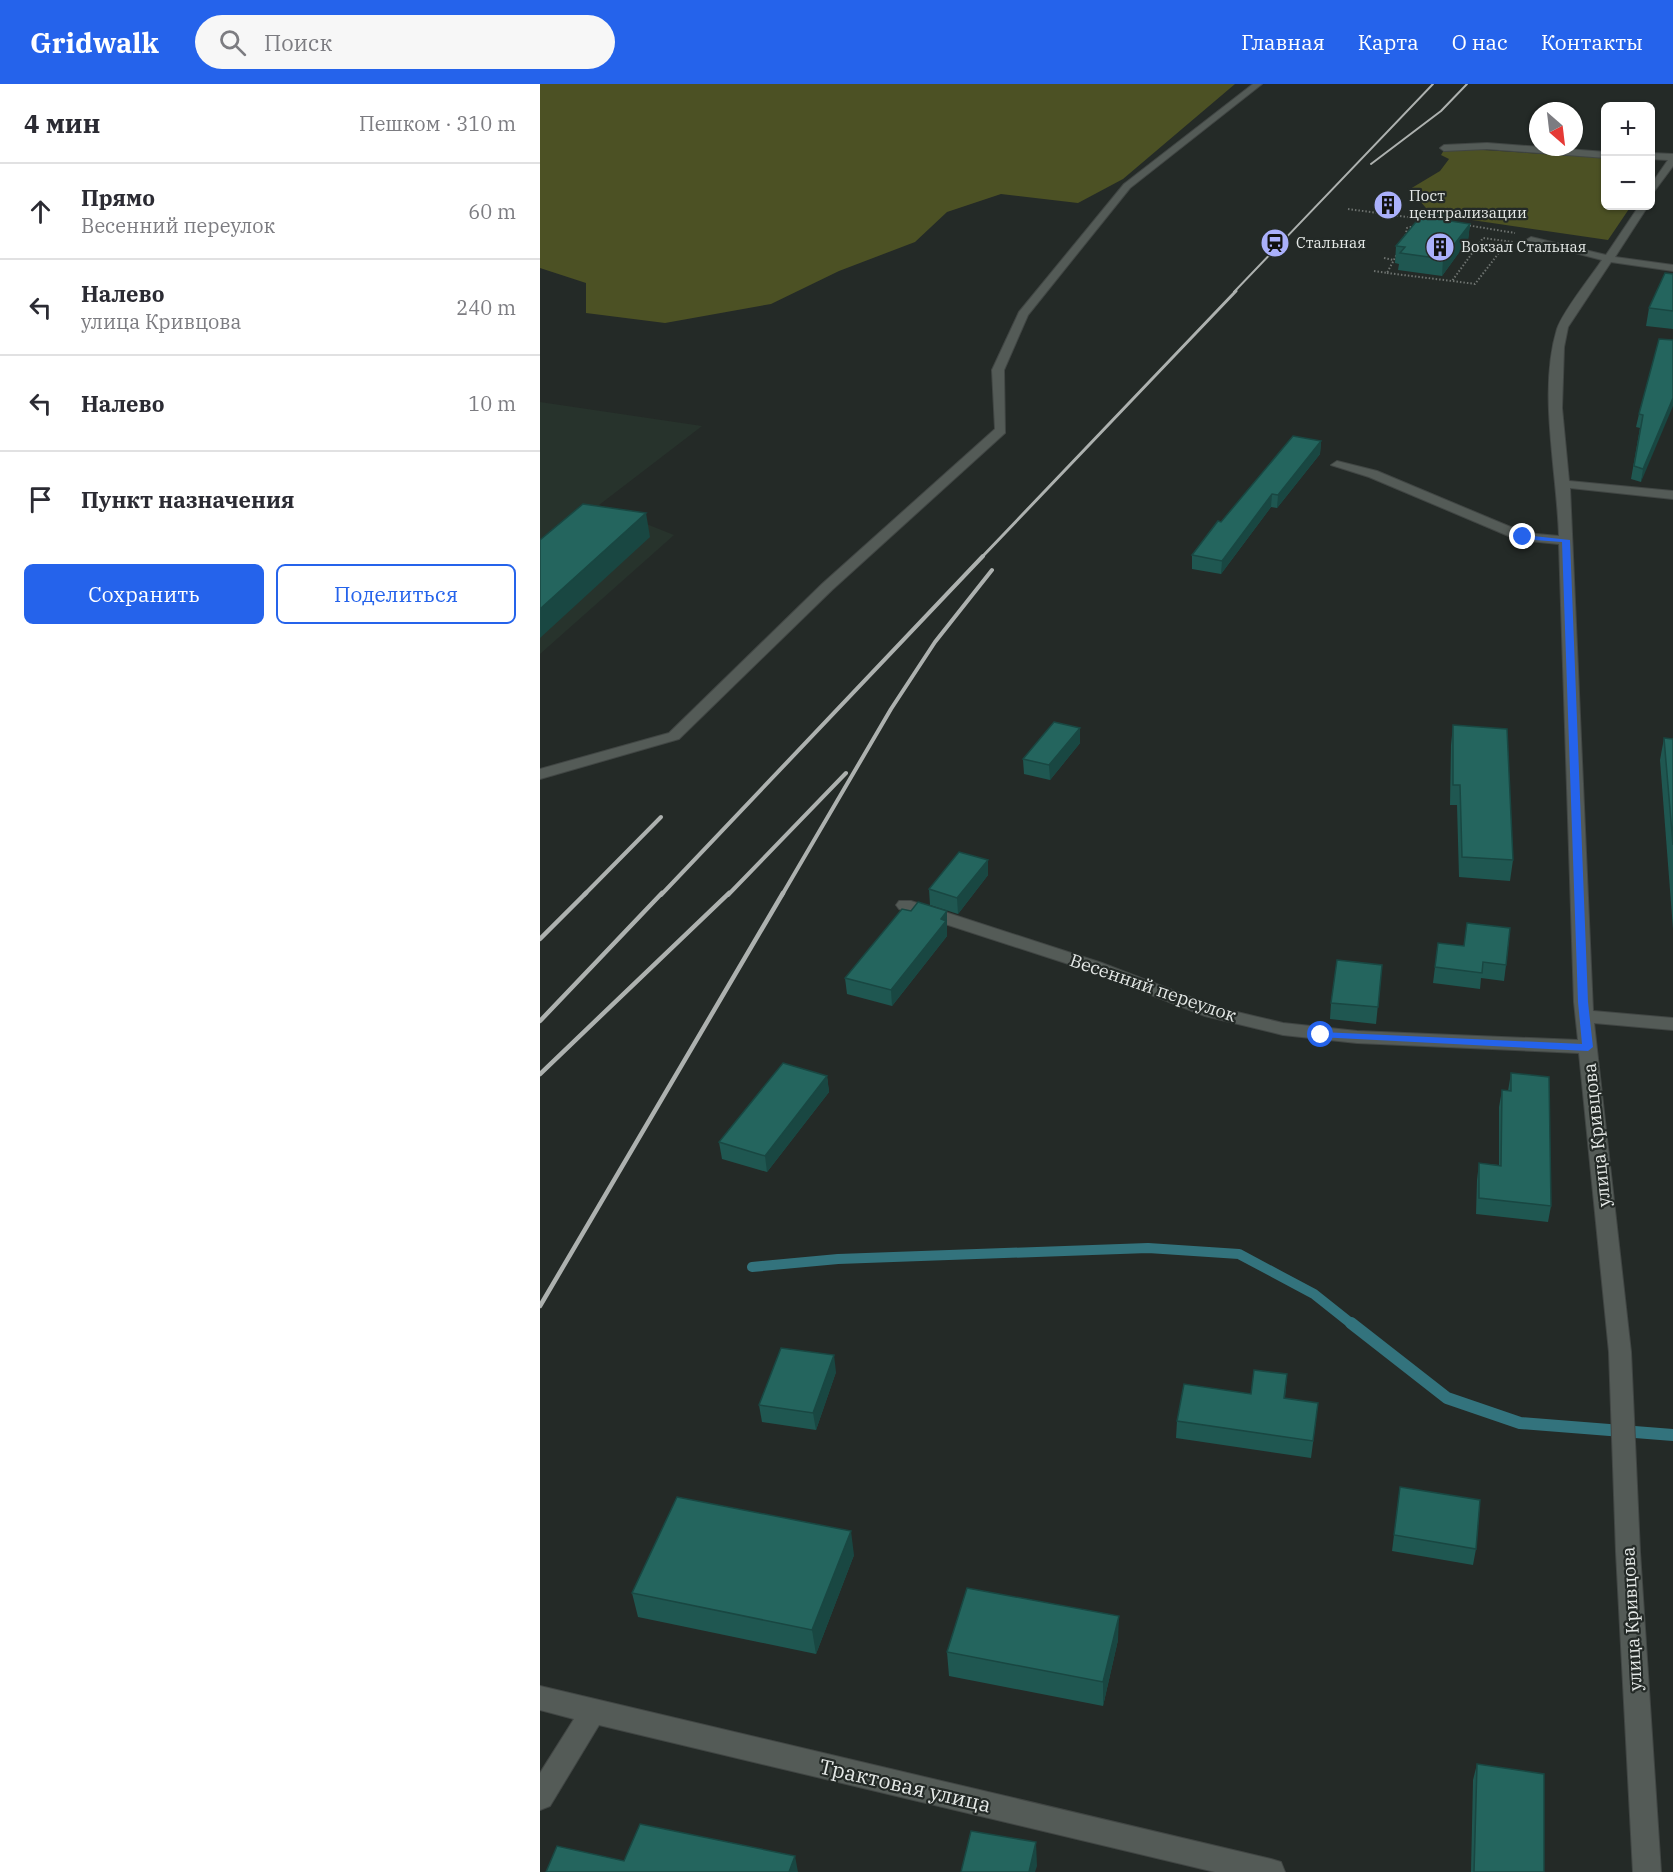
<!DOCTYPE html>
<html lang="ru">
<meta charset="utf-8">
<style>
body{margin:0;font-family:"IBM Plex Serif",serif;background:#f7f7f7;color:#2b2b33}
.controls{position:absolute;right:18px;top:18px;display:grid;overflow:hidden;border-radius:9px;box-shadow:0 2px 4px #0004}
.controls button{width:54px;height:54px;display:grid;place-items:center;padding:0;border:0;border-bottom:2px solid #e1e1e2;background:#fff;color:#2b2b33;font:30px sans-serif}
.compass{position:absolute;left:989px;top:18px;width:54px;height:54px;border-radius:50%;background:#fff;box-shadow:0 2px 4px #0004;rotate:152deg}
.stop{position:absolute;width:18px;height:18px;margin:-14px;border:4px solid #2563eb;border-radius:50%;background:#fff}
.stop.end{background:#2563eb;border-color:#fff;box-shadow:0 2px 6px #0008}
.list{margin:0;padding:0;list-style:none}
h2{display:flex;justify-content:space-between;align-items:center;height:78px;margin:0;padding:0 24px;font-size:26px}
h2 small{font-size:20px;font-weight:400;color:#7c7c81}
.list li{display:grid;grid-template-columns:39px 1fr auto;gap:18px;align-items:center;box-sizing:border-box;height:96px;padding:0 24px;border-top:2px solid #e1e1e2}
.list b{display:block;font-size:22px;white-space:nowrap}
.list p{margin:0;font-size:20px;white-space:nowrap;color:#7c7c81}
.list em{font-size:20px;font-style:normal;color:#7c7c81}
.actions{display:flex;gap:12px;padding:18px 24px}
.actions a{flex:1;padding:14px 0;border:2px solid #2563eb;border-radius:9px;text-align:center;font-size:21px;color:#2563eb}
.actions .main{background:#2563eb;color:#fff}
.icon{flex:none;width:33px;height:33px;fill:none;stroke:currentColor;stroke-width:2;stroke-linecap:round;stroke-linejoin:round}
.map{position:relative;flex:none;width:1133px;height:1788px;overflow:hidden}
header{display:flex;align-items:center;gap:36px;box-sizing:border-box;height:84px;padding:0 30px;background:#2563eb;color:#fff}
header strong{font-size:28px}
nav{display:flex;gap:33px;margin-inline-start:auto;font-size:21px}
.search{width:420px;height:54px;background:#f7f7f7;display:flex;align-items:center;gap:15px;box-sizing:border-box;padding:0 21px;border-radius:33px;color:#7c7c81;font-size:22px}
main{display:flex}
aside{flex:1;background:#fff}
.map>svg:first-child{display:block}
.built{fill:#27332c}
.forest{fill:#4c5124}
.lines{fill:none;stroke-linecap:round;stroke-linejoin:round}
.stream-far1{stroke:#33737d;stroke-width:10}
.stream{stroke:#33737d;stroke-width:12}
.minor-casing{stroke:#414644;stroke-width:2}
.path{stroke:#6d726f;stroke-width:2;stroke-dasharray:1.5 2;stroke-linecap:butt}
.minor{fill:#545b57;fill-rule:evenodd}
.rail-far3{stroke:#adb1af;stroke-width:2}
.rail-far2{stroke:#adb1af;stroke-width:3}
.rail-far1{stroke:#adb1af;stroke-width:4}
.rail{stroke:#adb1af;stroke-width:4.5}
.wall{fill:#1f5751}
.shaded-wall{fill:#194742}
.building{fill:#24655e;stroke:#194742;stroke-width:1.5}
.route{fill:#2563eb}
.labels{text-anchor:middle;stroke-width:4.5;stroke-linejoin:round;paint-order:stroke}
.far-poi-label{font-size:15px;fill:#e5e9e7;stroke:#242a27;text-anchor:start}
.street-label{font-size:18px;fill:#e5e9e7;stroke:#242a27}
.near-street-label{font-size:21px;fill:#e5e9e7;stroke:#242a27}
</style>
<header>
<strong>Gridwalk</strong>
<div class="search"><svg class="icon" aria-label="search" viewBox="0 0 24 24"><circle cx="10" cy="10" r="6"/><path d="M15 15l6 6"/></svg>Поиск</div>
<nav><a>Главная</a><a>Карта</a><a>О нас</a><a>Контакты</a></nav>
</header>
<main>
<aside>
<h2>4 мин<small>Пешком · 310 m</small></h2>
<ul class="list">
<li><svg class="icon" aria-label="ahead" viewBox="0 0 24 24"><path d="M12 20V5M6 11l6-6 6 6"/></svg><div><b>Прямо</b><p>Весенний переулок</p></div><em>60 m</em></li>
<li><svg class="icon" aria-label="left" viewBox="0 0 24 24"><path d="M17 20v-9H6M10 6l-5 5 5 5"/></svg><div><b>Налево</b><p>улица Кривцова</p></div><em>240 m</em></li>
<li><svg class="icon" aria-label="left" viewBox="0 0 24 24"><path d="M17 20v-9H6M10 6l-5 5 5 5"/></svg><div><b>Налево</b></div><em>10 m</em></li>
<li><svg class="icon" aria-label="arrive" viewBox="0 0 24 24"><path d="M6 21V4h12l-3 4 3 4H6"/></svg><div><b>Пункт назначения</b></div></li>
</ul>
<div class="actions"><a class="main">Сохранить</a><a>Поделиться</a></div>
</aside>
<div class="map">
<svg width="1133" height="1788" viewBox="0 0 1133 1788">
<rect width="100%" height="100%" fill="#242a27"/>
<polygon class="built" points="0,318 162,342 59,421 134,451 0,570"/>
<g class="forest">
<polygon points="0,0 695,0 583,95 538,119 461,110 407,128 375,158 299,187 231,220 125,239 46,229 46,199 0,184"/>
<polygon points="929,65 1065,74 1066,122 1091,122 1068,156 891,130 870,105 900,87 909,75 901,71 904,66"/>
</g>
<g class="lines">
<polyline class="stream-far1" points="212,1183 298,1175 608,1164 699,1170 774,1210 813,1241"/>
<polyline class="stream" points="811,1239 907,1314 980,1339 1133,1351"/>
<g class="minor-casing">
<g id="minor">
<polygon points="713,0 722,0 590,104 488,231 464,286 465,349 292,506 139,655 0,695 0,685 129,649 282,500 455,345 452,286 479,228 584,100"/>
<polygon points="947,59 1066,68 1066,74 947,65 904,67 900,64 904,61"/>
<polygon points="1110,69 1133,70 1133,82 1110,113 1110,102 1128,76 1110,75"/>
<path d="M1099,122H1108L1075,173L1133,181V187L1071,178L1028,243L1024,263L1022,324L1029,397L1133,407V415L1030,404L1053,927L1133,934V946L1054,939L1091,1268L1100,1468L1121,1788H1093L1076,1468L1069,1268L1039,969L817,959L743,951L665,932L550,887L359,825L356,821L359,817H371L562,879L676,923L743,939L817,947L1038,956L1034,918L1019,460L978,456L829,393L791,381L797,377L837,387L985,449L1019,452C1017,387 998,307 1017,245C1023,227 1050,194 1062,176L986,156L991,153L1066,171Z"/>
<polygon points="0,1602 731,1775 741,1778 745,1788 675,1788 59,1641 10,1722 0,1726 0,1689 34,1635 0,1626"/>
</g>
</g>
<g class="path">
<polyline points="808,125 882,135"/>
<polyline points="926,141 975,149"/>
<polyline points="865,155 867,144 875,142"/>
<polyline points="844,174 853,176"/>
<polyline points="834,187 847,189 857,170"/>
<polyline points="847,189 912,197 943,154 973,158"/>
<polyline points="913,197 935,200 968,157"/>
</g>
<use href="#minor" class="minor"/>
<g class="rail-far3">
<polyline points="831,80 901,27 927,0"/>
<polyline points="694,208 893,0"/>
</g>
<polyline class="rail-far2" points="442,473 696,207"/>
<g class="rail-far1">
<polyline points="44,811 121,733"/>
<polyline points="121,811 443,472"/>
<polyline points="188,811 306,689"/>
<polyline points="242,811 351,625 395,558 452,486"/>
</g>
<g class="rail">
<polyline points="0,855 46,809"/>
<polyline points="0,937 122,809"/>
<polyline points="0,990 189,809"/>
<polyline points="0,1222 243,809"/>
</g>
</g>
<g class="wall">
<polygon points="914,138 930,140 928,156 902,192 858,186 859,180 855,179 856,162"/>
<polygon points="1133,190 1133,245 1106,242 1109,224"/>
<polygon points="1133,256 1101,398 1091,395 1100,344 1096,343 1099,330"/>
<polygon points="781,357 780,370 737,424 731,423 681,490 652,485 652,471 681,438"/>
<polygon points="913,641 973,776 970,797 919,793 917,721 910,721 911,661"/>
<polygon points="540,644 540,659 510,696 484,690 483,675"/>
<polygon points="1124,654 1133,655 1133,845 1120,676"/>
<polygon points="448,776 448,791 418,830 390,821 389,805"/>
<polygon points="371,827 407,827 407,852 352,922 307,910 305,894"/>
<polygon points="898,859 966,881 964,897 941,894 940,905 893,899"/>
<polygon points="842,881 836,940 790,935 791,919"/>
<polygon points="971,989 1011,1122 1008,1138 936,1130 937,1096 939,1079 959,1081 959,1023 962,1006 968,1007"/>
<polygon points="287,992 289,1008 227,1088 182,1075 179,1058"/>
<polygon points="296,1288 276,1346 222,1338 219,1321"/>
<polygon points="747,1290 745,1314 776,1336 771,1374 636,1354 637,1337 711,1310"/>
<polygon points="860,1403 936,1465 933,1481 852,1467"/>
<polygon points="314,1471 276,1570 98,1533 92,1509"/>
<polygon points="578,1556 563,1622 409,1592 407,1568"/>
<polygon points="937,1680 1004,1788 931,1788 933,1696"/>
</g>
<g class="shaded-wall">
<polygon points="930,140 928,156 902,192 903,175"/>
<polygon points="1133,314 1133,322 1101,398 1103,385"/>
<polygon points="781,357 780,370 737,424 738,411"/>
<polygon points="732,410 731,423 681,490 682,477"/>
<polygon points="106,429 110,453 0,554 0,525"/>
<polygon points="540,644 540,659 510,696 509,681"/>
<polygon points="448,776 448,791 418,830 417,814"/>
<polygon points="407,827 407,852 352,922 351,906"/>
<polygon points="287,992 289,1008 227,1088 225,1072"/>
<polygon points="294,1271 296,1288 276,1346 273,1329"/>
<polygon points="311,1447 314,1471 276,1570 272,1546"/>
<polygon points="579,1532 578,1556 563,1622 563,1598"/>
<polygon points="496,1758 497,1782 495,1788 489,1788"/>
<polygon points="255,1772 258,1788 249,1788"/>
</g>
<g class="building">
<polygon points="885,127 915,131 910,137 930,140 903,175 860,169 865,163 856,162"/>
<polygon points="1125,189 1133,190 1133,227 1109,224"/>
<polygon points="1119,255 1133,256 1133,314 1103,385 1094,382 1103,331 1099,330"/>
<polygon points="753,352 781,357 738,411 732,410 682,477 652,471 678,437 681,438"/>
<polygon points="43,420 106,429 0,525 0,456"/>
<polygon points="514,638 540,644 509,681 483,675"/>
<polygon points="913,641 967,645 973,776 922,773 920,701 913,701"/>
<polygon points="1124,654 1133,655 1133,761"/>
<polygon points="419,768 448,776 417,814 389,805"/>
<polygon points="378,818 407,827 401,835 406,837 351,906 305,894 362,825 371,827"/>
<polygon points="927,839 970,844 966,881 943,878 942,889 895,883 898,859 924,862"/>
<polygon points="797,876 842,881 838,923 791,919"/>
<polygon points="243,979 287,992 225,1072 179,1058"/>
<polygon points="971,989 1009,993 1011,1122 939,1114 939,1079 961,1082 962,1006 971,1007"/>
<polygon points="241,1264 294,1271 273,1329 219,1321"/>
<polygon points="714,1286 747,1290 744,1314 778,1319 773,1357 637,1337 644,1300 711,1310"/>
<polygon points="860,1403 940,1416 936,1465 854,1451"/>
<polygon points="137,1413 311,1447 272,1546 92,1509"/>
<polygon points="427,1504 579,1532 563,1598 407,1568"/>
<polygon points="937,1680 1004,1690 1004,1788 934,1788"/>
<polygon points="100,1740 255,1772 249,1788 6,1788 17,1762 84,1777"/>
<polygon points="431,1747 496,1758 489,1788 421,1788"/>
</g>
<polygon class="route" points="983,451 1030,456 1048,918 1053,963 1048,967 778,953 778,949 781,948 1042,960 1038,918 1022,458 981,455"/>
<defs>
<g id="building-disc" transform="scale(1.5)"><circle r="9.5" fill="#aab0fb" stroke="#242a27"/><path d="M-4-6H4V6H1V3H-1V6H-4ZM-2.5-4.3h1.7v1.8h-1.7ZM.8-4.3h1.7v1.8H.8ZM-2.5-1h1.7V.8h-1.7ZM.8-1h1.7V.8H.8Z" fill="#111"/></g>
<g id="station-disc" transform="scale(1.5)"><circle r="9.5" fill="#aab0fb" stroke="#242a27"/><path d="M-3-6H3Q5-6 5-4V2Q5 4 3 4L4.5 6H3L1.5 4h-3L-3 6H-4.5L-3 4Q-5 4-5 2V-4Q-5-6-3-6ZM-3.5-4v3h7v-3ZM-3.5 1v1.5H-2V1ZM2 1v1.5H3.5V1Z" fill="#111"/></g>
</defs>
<g fill-rule="evenodd">
<use href="#building-disc" x="848" y="121"/>
<use href="#station-disc" x="735" y="159"/>
<use href="#building-disc" x="900" y="163"/>
</g>
<g class="labels">
<g class="far-poi-label">
<text x="869" y="117">Пост<tspan x="869" dy="17">централизации</tspan></text>
<text x="756" y="164">Стальная</text>
<text x="921" y="168">Вокзал Стальная</text>
</g>
<g class="street-label">
<text transform="translate(613 904) rotate(19)" y="6">Весенний переулок</text>
<text transform="translate(1057 1051) rotate(-96)" y="6">улица Кривцова</text>
<text transform="translate(1092 1535) rotate(-93)" y="6">улица Кривцова</text>
</g>
<g class="near-street-label">
<text transform="translate(365 1702) rotate(13)" y="7">Трактовая улица</text>
</g>
</g>
</svg>
<div class="controls">
<button>+</button>
<button>−</button>
</div>
<svg class="compass" viewBox="-18 -18 36 36"><path d="M0-13l5 13h-10z" fill="#e53935"/><path d="M0 13l5-13h-10z" fill="#7c7c81"/></svg>
<div class="stop" style="left:781px;top:951px"></div>
<div class="stop end" style="left:983px;top:453px"></div>
</div>
</main>
